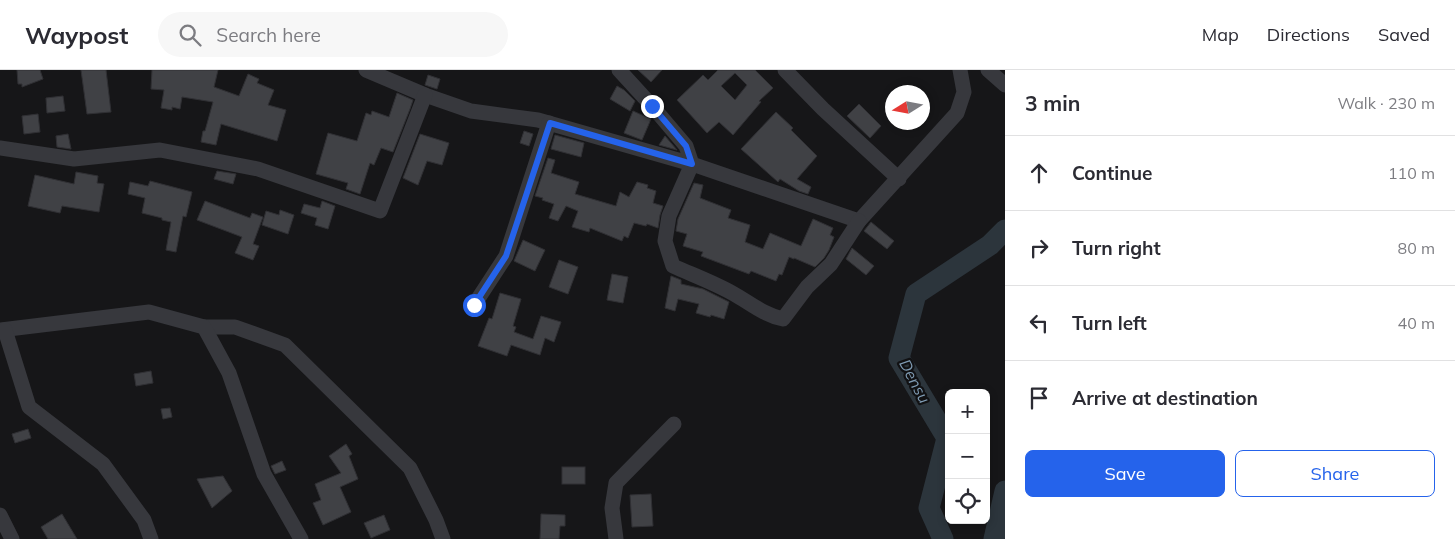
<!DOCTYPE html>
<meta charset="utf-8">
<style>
body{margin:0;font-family:Mulish,sans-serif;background:#f7f7f7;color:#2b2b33}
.controls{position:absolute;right:15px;bottom:15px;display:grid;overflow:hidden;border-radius:8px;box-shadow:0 2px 8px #0003}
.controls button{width:45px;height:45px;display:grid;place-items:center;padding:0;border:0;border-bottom:1px solid #e1e1e2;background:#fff;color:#2b2b33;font:25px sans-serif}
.compass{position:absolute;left:885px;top:15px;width:45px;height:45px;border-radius:50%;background:#fff;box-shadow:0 2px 8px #0003;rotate:259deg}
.stop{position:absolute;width:15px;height:15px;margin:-11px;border:4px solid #2563eb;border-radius:50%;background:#fff}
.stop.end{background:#2563eb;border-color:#fff;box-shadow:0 1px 5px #0008}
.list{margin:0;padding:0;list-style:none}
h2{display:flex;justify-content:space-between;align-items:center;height:65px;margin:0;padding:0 20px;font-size:21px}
h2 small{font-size:16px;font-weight:400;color:#7c7c81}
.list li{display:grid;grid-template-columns:32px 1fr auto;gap:15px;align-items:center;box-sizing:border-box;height:75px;padding:0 20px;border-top:1px solid #e1e1e2}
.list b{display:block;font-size:19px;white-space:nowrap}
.list em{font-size:16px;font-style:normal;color:#7c7c81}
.actions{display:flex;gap:10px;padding:15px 20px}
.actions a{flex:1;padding:11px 0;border:1px solid #2563eb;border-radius:8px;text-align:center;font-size:18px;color:#2563eb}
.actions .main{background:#2563eb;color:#fff}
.icon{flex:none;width:28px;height:28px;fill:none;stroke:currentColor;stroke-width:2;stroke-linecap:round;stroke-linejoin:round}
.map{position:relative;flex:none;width:1005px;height:469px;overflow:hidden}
header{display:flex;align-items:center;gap:30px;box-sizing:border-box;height:70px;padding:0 25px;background:#fff;border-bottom:1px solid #e1e1e2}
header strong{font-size:24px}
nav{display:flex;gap:28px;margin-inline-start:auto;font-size:18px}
.search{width:350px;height:45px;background:#f7f7f7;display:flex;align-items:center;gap:12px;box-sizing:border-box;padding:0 18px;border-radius:28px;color:#7c7c81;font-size:19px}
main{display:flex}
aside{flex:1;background:#fff}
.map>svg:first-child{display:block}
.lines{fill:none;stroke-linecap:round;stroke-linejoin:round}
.river{stroke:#2c353c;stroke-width:21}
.building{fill:#404145;stroke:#303034;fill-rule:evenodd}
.minor{stroke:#37383d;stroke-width:15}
.route{stroke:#2563eb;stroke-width:6}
.labels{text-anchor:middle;stroke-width:4.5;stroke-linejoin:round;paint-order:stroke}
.water-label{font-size:16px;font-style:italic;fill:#7f9bb3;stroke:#111113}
</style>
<header>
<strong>Waypost</strong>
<div class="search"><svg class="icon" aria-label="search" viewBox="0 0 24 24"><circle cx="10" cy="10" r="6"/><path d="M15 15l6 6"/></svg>Search here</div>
<nav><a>Map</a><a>Directions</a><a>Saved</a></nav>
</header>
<main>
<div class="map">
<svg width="1005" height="469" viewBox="0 0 1005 469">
<rect width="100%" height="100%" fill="#161618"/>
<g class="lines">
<g class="river">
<polyline points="943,469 929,438 947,368 899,288 916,224 990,175 1005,160"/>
<polyline points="994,469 1005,421"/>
</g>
</g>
<g class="building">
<polygon points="17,0 40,0 43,9 22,17 22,14 18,14"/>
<polygon points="81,0 106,0 111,42 87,44"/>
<polygon points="152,0 218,0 214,17 239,26 248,4 259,9 257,13 274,20 268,35 286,40 277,71 221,54 216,75 201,72 203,61 205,61 213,32 182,27 180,39 172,37 172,40 161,38 164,20 151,19"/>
<polygon points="638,0 662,0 651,12"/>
<path d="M718,0H755L773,18L759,31L761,32L733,65L719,52L707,63L677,30L703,5L708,10ZM735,3L747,15L735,30L721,16Z"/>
<polygon points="428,5 440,9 437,19 425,15"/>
<polygon points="617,16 624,20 635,31 630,41 610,29"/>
<polygon points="397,23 413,30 410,39 393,82 381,78 374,95 370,93 360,124 346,119 348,113 316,104 328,63 357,71 366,43 371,45 372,41 389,47"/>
<polygon points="63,26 65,41 47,43 46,28"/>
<polygon points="859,34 881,56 870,68 847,46"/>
<polygon points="633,41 651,49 642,70 624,63"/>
<polygon points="776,42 793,58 791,60 817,86 797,109 811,117 808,124 799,121 780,109 778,112 741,79"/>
<polygon points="38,44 40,62 24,64 22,46"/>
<polygon points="524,61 533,64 529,76 520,73"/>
<polygon points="68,64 71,79 57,77 56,66"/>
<polygon points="420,64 449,73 442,95 427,91 418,115 403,108"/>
<polygon points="555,65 584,73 581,87 551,79"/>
<polygon points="665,66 677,80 659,75"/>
<polygon points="548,88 555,90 551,103 579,112 575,124 616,136 620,122 629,127 637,112 648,115 647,118 656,121 653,133 663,136 660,145 658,158 647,154 646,156 634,153 628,168 624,166 622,171 590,158 589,162 572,157 578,141 566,136 558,151 549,148 554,134 542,130 543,128 535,126"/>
<polygon points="217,101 236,104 233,114 214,109"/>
<polygon points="76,102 98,106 97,113 104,114 99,142 62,136 60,143 28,136 35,105 74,114"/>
<polygon points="150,111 192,122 186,147 183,146 176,182 166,180 171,152 162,150 162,148 142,143 145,128 128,124 130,112 148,116"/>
<polygon points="694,113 703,115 700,128 731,140 728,148 750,155 745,172 763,179 770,163 801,176 813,149 833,158 830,165 834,167 829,180 824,188 815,197 794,188 794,189 789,187 782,205 779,204 776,211 751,201 749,204 701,186 703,182 683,176 687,164 676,161 678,149"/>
<polygon points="205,131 250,148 252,143 263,147 253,174 259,176 253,190 235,183 242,167 197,150"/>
<polygon points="322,131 335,136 328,159 315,155 317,148 301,143 304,134 320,138"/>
<polygon points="280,140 294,145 288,164 262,155 266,141 279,145"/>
<polygon points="871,152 894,171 887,179 864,161"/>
<polygon points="523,170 545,180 535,201 514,191"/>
<polygon points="852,178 874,196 866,205 846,189"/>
<polygon points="559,190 578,197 568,224 549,217"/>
<polygon points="612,204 628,207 623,233 607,230"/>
<polygon points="671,206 681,210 681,214 703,219 729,232 724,249 711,245 710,247 696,243 699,234 678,229 675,241 665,238"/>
<polygon points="500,223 521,229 513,256 516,257 514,262 533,269 541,246 561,252 554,272 545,268 540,285 511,275 507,286 478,276 489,248 492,249"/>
<polygon points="151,301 153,313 136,316 134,304"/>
<polygon points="170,338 172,347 163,349 161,339"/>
<polygon points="28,359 31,368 15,373 12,364"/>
<polygon points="346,374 352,384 349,386 358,409 340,417 351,442 323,455 313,433 321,430 315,414 341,403 329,386"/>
<polygon points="282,391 286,400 275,404 271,396"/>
<rect x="562" y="397" width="23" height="17"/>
<polygon points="223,406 232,421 212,438 197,409"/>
<polygon points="651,424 653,456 632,457 630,425"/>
<polygon points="62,444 77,469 48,469 41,457"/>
<polygon points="541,444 565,445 565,456 560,456 559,469 540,469"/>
<polygon points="384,445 390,460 371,468 364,453"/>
</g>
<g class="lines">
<g class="minor">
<polyline points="366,0 425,25 471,41 538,50 692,94 859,151 957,43 964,22 960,0"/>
<path d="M619,0L652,36L686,76L692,94L669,146L665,171L673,196C693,205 715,213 734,224C750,233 764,245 783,249L807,217L831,194L859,151"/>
<polyline points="785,0 823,39 899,109"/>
<polyline points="988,0 1005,15"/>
<polyline points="0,78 74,89 160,80 258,99 380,141 425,25"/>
<polyline points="474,235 506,186 549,53"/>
<polyline points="204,257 235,257 285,275 410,398 436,450 443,469"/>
<polyline points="0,260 149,242 204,257 229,303 264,404 301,469"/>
<polyline points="5,260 29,337 103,394 144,450 151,469"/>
<polyline points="0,445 12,469"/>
<polyline points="616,469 612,438 616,413 674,354"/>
</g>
</g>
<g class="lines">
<polyline class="route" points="474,235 506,186 550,53 692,94 686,76 652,36"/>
</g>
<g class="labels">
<g class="water-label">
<text transform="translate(915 311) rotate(62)" y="6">Densu</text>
</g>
</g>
</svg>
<div class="controls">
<button>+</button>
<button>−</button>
<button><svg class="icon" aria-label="locate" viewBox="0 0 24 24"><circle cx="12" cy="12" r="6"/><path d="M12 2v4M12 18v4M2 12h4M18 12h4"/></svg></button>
</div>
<svg class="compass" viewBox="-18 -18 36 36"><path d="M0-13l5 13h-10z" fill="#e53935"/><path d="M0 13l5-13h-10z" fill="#7c7c81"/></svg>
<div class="stop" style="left:474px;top:235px"></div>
<div class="stop end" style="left:652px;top:36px"></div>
</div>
<aside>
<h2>3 min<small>Walk · 230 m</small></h2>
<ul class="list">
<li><svg class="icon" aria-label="ahead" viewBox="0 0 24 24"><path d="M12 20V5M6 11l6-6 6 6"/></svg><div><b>Continue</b></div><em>110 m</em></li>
<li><svg class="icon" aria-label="right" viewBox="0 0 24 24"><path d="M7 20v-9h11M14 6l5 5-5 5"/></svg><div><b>Turn right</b></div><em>80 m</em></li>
<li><svg class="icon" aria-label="left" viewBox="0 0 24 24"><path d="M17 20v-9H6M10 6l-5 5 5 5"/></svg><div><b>Turn left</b></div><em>40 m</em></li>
<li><svg class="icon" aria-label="arrive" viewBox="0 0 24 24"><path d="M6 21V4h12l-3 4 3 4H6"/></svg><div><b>Arrive at destination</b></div></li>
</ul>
<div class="actions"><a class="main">Save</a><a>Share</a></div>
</aside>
</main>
